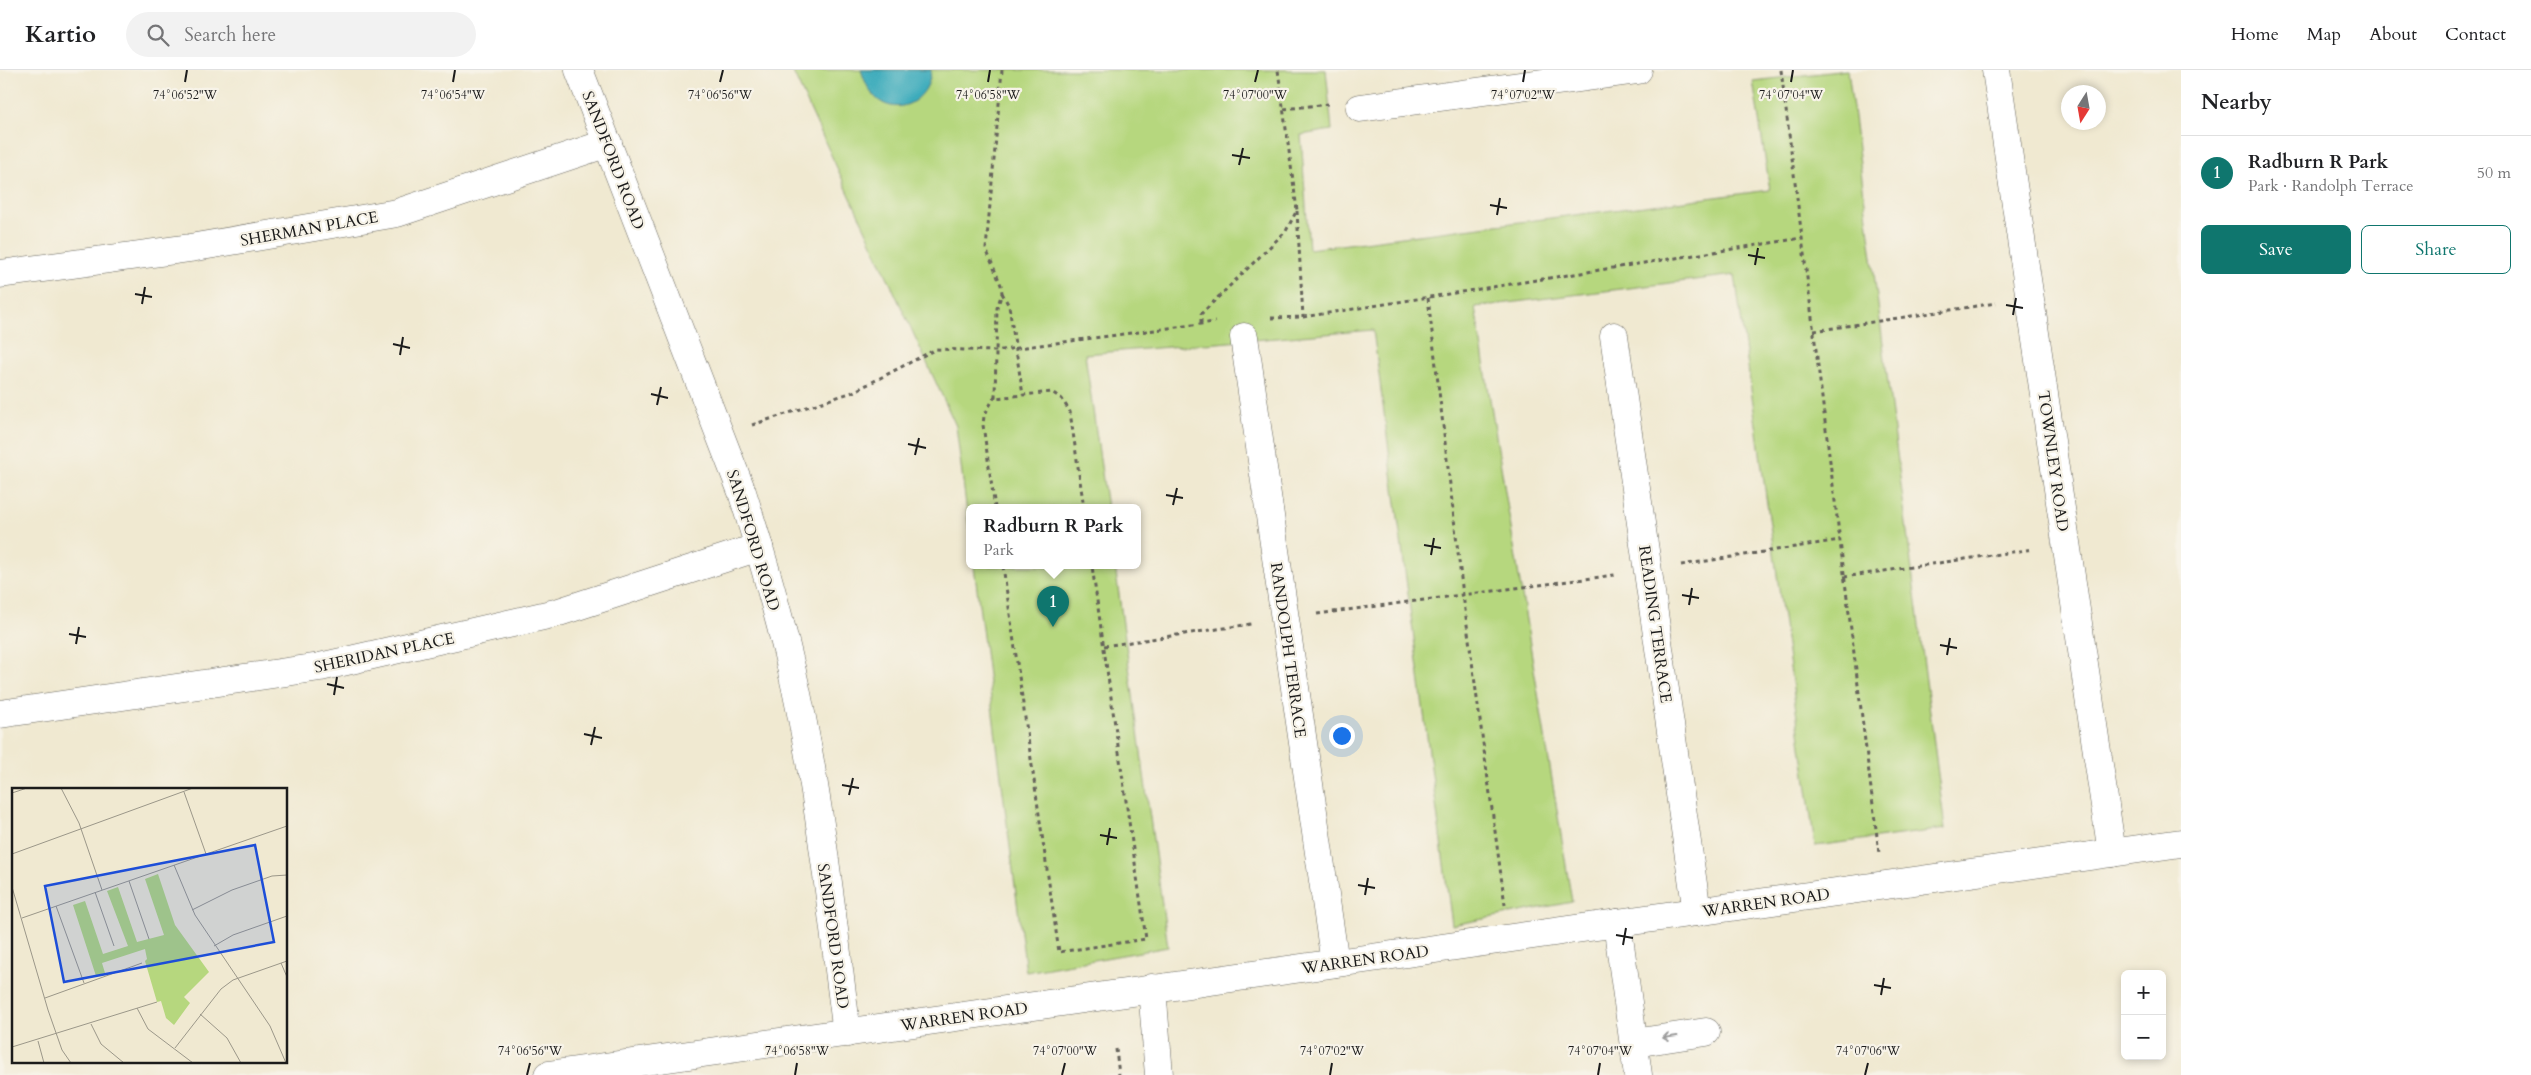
<!DOCTYPE html>
<meta charset="utf-8">
<style>
body{margin:0;font-family:Cardo,serif;background:#f2f2f2;color:#202124}
.controls{position:absolute;right:15px;bottom:15px;display:grid;overflow:hidden;border-radius:8px;box-shadow:0 2px 8px #0003}
.controls button{width:45px;height:45px;display:grid;place-items:center;padding:0;border:0;border-bottom:1px solid #e0e0e0;background:#fff;color:#202124;font:25px sans-serif}
.compass{position:absolute;left:2061px;top:15px;width:45px;height:45px;border-radius:50%;background:#fff;box-shadow:0 2px 8px #0003;rotate:191deg}
.you{position:absolute;left:1341px;top:665px;width:18px;height:18px;margin:-12px;border:4px solid #fff;border-radius:50%;background:#1a73e8;box-shadow:0 0 0 8px #1a73e833}
.badge{display:grid;place-items:center;width:32px;height:32px;border-radius:50%;background:#0f766e;color:#fff;font-size:16px;font-weight:700}
.pin{position:absolute;translate:-50% -41px;filter:drop-shadow(0 1px 2px #0008)}
.pin::after{content:'';position:absolute;top:26px;width:18px;height:15px;background:inherit;clip-path:polygon(0 0,100% 0,50% 100%)}
.popup{position:absolute;left:966px;top:434px;width:175px;height:65px;box-sizing:border-box;display:grid;place-content:center;border-radius:8px;background:#fff;filter:drop-shadow(0 1px 4px #0005);font-size:16px;white-space:nowrap;color:#757577}
.popup b{font-size:19px;color:#202124}
.popup::after{content:'';position:absolute;left:50%;top:100%;margin-left:-10px;border:10px solid transparent;border-top-color:#fff}
.list{margin:0;padding:0;list-style:none}
h2{display:flex;justify-content:space-between;align-items:center;height:65px;margin:0;padding:0 20px;font-size:21px}
h2 small{font-size:16px;font-weight:400;color:#757577}
.list li{display:grid;grid-template-columns:32px 1fr auto;gap:15px;align-items:center;box-sizing:border-box;height:75px;padding:0 20px;border-top:1px solid #e0e0e0}
.list b{display:block;font-size:19px;white-space:nowrap}
.list p{margin:0;font-size:16px;white-space:nowrap;color:#757577}
.list em{font-size:16px;font-style:normal;color:#757577}
.actions{display:flex;gap:10px;padding:15px 20px}
.actions a{flex:1;padding:11px 0;border:1px solid #0f766e;border-radius:8px;text-align:center;font-size:18px;color:#0f766e}
.actions .main{background:#0f766e;color:#fff}
.icon{flex:none;width:28px;height:28px;fill:none;stroke:currentColor;stroke-width:2;stroke-linecap:round;stroke-linejoin:round}
.map{position:relative;flex:none;width:2181px;height:1005px;overflow:hidden}
header{display:flex;align-items:center;gap:30px;box-sizing:border-box;height:70px;padding:0 25px;background:#fff;border-bottom:1px solid #e0e0e0}
header strong{font-size:24px}
nav{display:flex;gap:28px;margin-inline-start:auto;font-size:18px}
.search{width:350px;height:45px;background:#f2f2f2;display:flex;align-items:center;gap:12px;box-sizing:border-box;padding:0 18px;border-radius:28px;color:#757577;font-size:19px}
main{display:flex}
aside{flex:1;background:#fff}
.map>svg:first-child{display:block}
.green{fill:#b6d77e;stroke:#697a4d}
.water{fill:#3eacbc;stroke:#2d646c}
.lines{fill:none;stroke-linecap:round;stroke-linejoin:round}
.minor-casing{stroke:#66645b;stroke-width:29}
.path{stroke:#66645b;stroke-width:3;stroke-dasharray:4 4;stroke-linecap:butt}
.minor{stroke:#fff;stroke-width:28}
.oneway{stroke:#999}
.ticks{fill:none;stroke:#1c1c1c;stroke-width:2}
.labels{text-anchor:middle;stroke-width:4.5;stroke-linejoin:round;paint-order:stroke}
.street-label{font-size:16px;fill:#1c1c1c;stroke:#f7f3e8}
.inset-road{fill:none;stroke:#9b9789;stroke-width:1}
.view{fill:#1d4ed8;fill-opacity:0.15;stroke:#1d4ed8;stroke-width:2.5}
.inset-edge{fill:none;stroke:#1c1c1c;stroke-width:2.5}
.ticks-label{font-size:12px;text-anchor:middle;fill:#1c1c1c;stroke:#f7f3e8;stroke-width:4.5;stroke-linejoin:round;paint-order:stroke}
</style>
<header>
<strong>Kartio</strong>
<div class="search"><svg class="icon" aria-label="search" viewBox="0 0 24 24"><circle cx="10" cy="10" r="6"/><path d="M15 15l6 6"/></svg>Search here</div>
<nav><a>Home</a><a>Map</a><a>About</a><a>Contact</a></nav>
</header>
<main>
<div class="map">
<svg width="2181" height="1005" viewBox="0 0 2181 1005">
<rect width="100%" height="100%" fill="#f7f3e8"/>
<filter id="ink" filterUnits="userSpaceOnUse"><feTurbulence type="fractalNoise" baseFrequency=".02" numOctaves="2"/><feDisplacementMap in="SourceGraphic" scale="10" xChannelSelector="R" yChannelSelector="G"/><feConvolveMatrix kernelMatrix="1 2 1 2 8 2 1 2 1" color-interpolation-filters="sRGB"/></filter>
<filter id="wash" filterUnits="userSpaceOnUse"><feTurbulence type="fractalNoise" baseFrequency=".0096" numOctaves="4" result="noise"/><feDisplacementMap in="SourceGraphic" scale="20" xChannelSelector="R" yChannelSelector="G"/><feGaussianBlur stdDeviation="1.12" result="paint"/><feColorMatrix in="noise" values="0 0 0 0 0 0 0 0 0 0 0 0 0 0 0 0 0 1.4 0 .05"/><feComposite in="paint" operator="in"/></filter>
<g filter="url(#wash)">
<rect width="100%" height="100%" fill="#f0e9d1"/>
<g class="green">
<polygon points="792,0 1326,0 1332,60 1301,65 1309,179 1770,120 1753,11 1848,0 1945,759 1815,776 1735,205 1475,237 1572,832 1452,855 1373,260 1085,284 1107,438 969,438 969,459 956,356"/>
<polygon points="974,496 1115,496 1168,877 1026,902"/>
</g>
<path class="water" d="M861,0H931C930,31 895,50 873,25C867,18 864,8 861,0Z"/>
</g>
<g filter="url(#ink)">
<g class="lines">
<g class="minor-casing">
<g id="minor">
<path d="M579,0L742,422C760,479 777,538 791,597C819,716 831,841 847,963"/>
<polyline points="1996,0 2112,783"/>
<polyline points="1360,38 1638,0"/>
<polyline points="0,204 190,178 397,143 608,73"/>
<polyline points="1614,266 1697,842"/>
<polyline points="1244,267 1335,893"/>
<polyline points="0,644 320,597 556,543 759,477"/>
<polyline points="1617,853 1638,1005"/>
<polyline points="1152,918 1159,1005"/>
<polyline points="1634,973 1706,962"/>
<polyline points="548,1005 2181,773"/>
</g>
</g>
<g class="path">
<polyline points="1002,0 986,179 1001,215 1002,223 997,238 995,328 1052,322 1062,329 1070,342 1084,438"/>
<polyline points="1781,0 1879,783"/>
<polyline points="1284,39 1328,34"/>
<polyline points="1297,141 1303,247"/>
<polyline points="1002,223 1009,236 1023,325"/>
<polyline points="1428,228 1463,525 1505,835"/>
<polyline points="1271,248 1303,247 1802,168"/>
<polyline points="1201,253 1201,244 1286,161 1297,140 1278,0"/>
<polyline points="1814,261 1996,233"/>
<polyline points="995,326 984,346 983,355 995,438"/>
<polyline points="752,355 853,322 936,279 995,281 1215,252"/>
<polyline points="1681,495 1840,470"/>
<polyline points="1003,496 1059,882 1146,869 1092,496"/>
<polyline points="1844,507 2033,479"/>
<polyline points="1317,544 1615,505"/>
<polyline points="1104,576 1251,554"/>
<polyline points="1116,979 1119,1005"/>
</g>
<use href="#minor" class="minor"/>
</g>
<defs><path id="oneway-shaft" d="M-6 0H5M1.5-3L5.5 0L1.5 3" fill="none" stroke-width="1.6" stroke-linecap="round" stroke-linejoin="round" transform="scale(1.25)"/></defs>
<use class="oneway" href="#oneway-shaft" transform="translate(1670 967) rotate(172)"/>
</g>
<path class="ticks" d="M185,12L187,0M453,12L455,0M720,12L723,0M988,12L990,0M1255,12L1258,0M1523,12L1525,0M1791,12L1793,0M1232,85L1250,88M1239,95L1243,78M1490,135L1507,138M1497,145L1500,128M1748,185L1765,188M1755,195L1758,178M135,224L152,227M142,234L145,217M2006,235L2023,238M2013,245L2016,228M393,274L410,278M400,285L403,267M651,324L668,328M657,335L661,317M908,374L926,378M915,385L919,368M1166,425L1183,428M1173,435L1177,418M1424,475L1441,478M1431,485L1434,468M1682,525L1699,528M1689,535L1692,518M69,564L86,567M76,574L79,557M1940,575L1957,578M1947,585L1950,568M327,614L344,618M334,625L337,607M584,664L602,668M591,675L595,657M842,715L859,718M849,725L853,708M1100,765L1117,768M1107,775L1110,758M1358,815L1375,818M1365,825L1368,808M1616,865L1633,868M1623,875L1626,858M1874,915L1891,918M1881,925L1884,908M527,1005L530,993M795,1005L797,993M1062,1005L1065,993M1330,1005L1332,993M1598,1005L1600,993M1865,1005L1868,993"/>
<g class="labels">
<g class="street-label">
<text transform="translate(614 90) rotate(69)" y="6">SANDFORD ROAD</text>
<text transform="translate(309 158) rotate(-10)" y="6">SHERMAN PLACE</text>
<text transform="translate(2054 391) rotate(82)" y="6">TOWNLEY ROAD</text>
<text transform="translate(754 470) rotate(73)" y="6">SANDFORD ROAD</text>
<text transform="translate(1656 554) rotate(82)" y="6">READING TERRACE</text>
<text transform="translate(1289 580) rotate(82)" y="6">RANDOLPH TERRACE</text>
<text transform="translate(384 582) rotate(-12)" y="6">SHERIDAN PLACE</text>
<text transform="translate(1766 832) rotate(-8)" y="6">WARREN ROAD</text>
<text transform="translate(834 866) rotate(82)" y="6">SANDFORD ROAD</text>
<text transform="translate(1365 889) rotate(-8)" y="6">WARREN ROAD</text>
<text transform="translate(964 946) rotate(-8)" y="6">WARREN ROAD</text>
</g>
</g>
<g transform="translate(12 718)">
<rect width="275" height="275" fill="#f0e9d1"/>
<path d="M146,86L163,137L197,184L172,209L178,215L162,237L154,230L149,213L145,214L133,173L135,171L133,161L90,175L93,185L84,188L61,117L73,113L91,166L116,158L95,103L106,99L125,154L152,147L133,91Z" fill="#b6d77e"/>
<path class="inset-road" d="M49,0L67,35L90,102M172,4L194,66M0,5L15,0M0,66L181,0M162,77L183,127L258,238L274,275M117,93L137,151M0,99L36,222L50,262L59,275M83,104L102,158M44,118L72,195M180,122L220,102L260,88L275,87M10,130L275,38M202,158L221,147L275,128M269,175L275,189M33,210L130,175M125,220L136,241L181,275M188,226L215,250L229,275M79,236L89,256L112,275M26,253L32,275M0,259L145,214M163,260L209,201L221,192L275,173"/>
<path class="view" d="M243,57L262,154L52,194L33,98Z"/>
<rect width="275" height="275" class="inset-edge"/>
</g>
<g class="ticks-label">
<text x="185" y="29">74°06'52"W</text>
<text x="453" y="29">74°06'54"W</text>
<text x="720" y="29">74°06'56"W</text>
<text x="988" y="29">74°06'58"W</text>
<text x="1255" y="29">74°07'00"W</text>
<text x="1523" y="29">74°07'02"W</text>
<text x="1791" y="29">74°07'04"W</text>
<text x="530" y="985">74°06'56"W</text>
<text x="797" y="985">74°06'58"W</text>
<text x="1065" y="985">74°07'00"W</text>
<text x="1332" y="985">74°07'02"W</text>
<text x="1600" y="985">74°07'04"W</text>
<text x="1868" y="985">74°07'06"W</text>
</g>
</svg>
<div class="controls">
<button>+</button>
<button>−</button>
</div>
<svg class="compass" viewBox="-18 -18 36 36"><path d="M0-13l5 13h-10z" fill="#e53935"/><path d="M0 13l5-13h-10z" fill="#757577"/></svg>
<div class="you"></div>
<div class="pin badge" style="left:1053px;top:557px">1</div>
<div class="popup"><b>Radburn R Park</b>Park</div>
</div>
<aside>
<h2>Nearby<small></small></h2>
<ul class="list">
<li><span class="badge">1</span><div><b>Radburn R Park</b><p>Park · Randolph Terrace</p></div><em>50 m</em></li>
</ul>
<div class="actions"><a class="main">Save</a><a>Share</a></div>
</aside>
</main>
